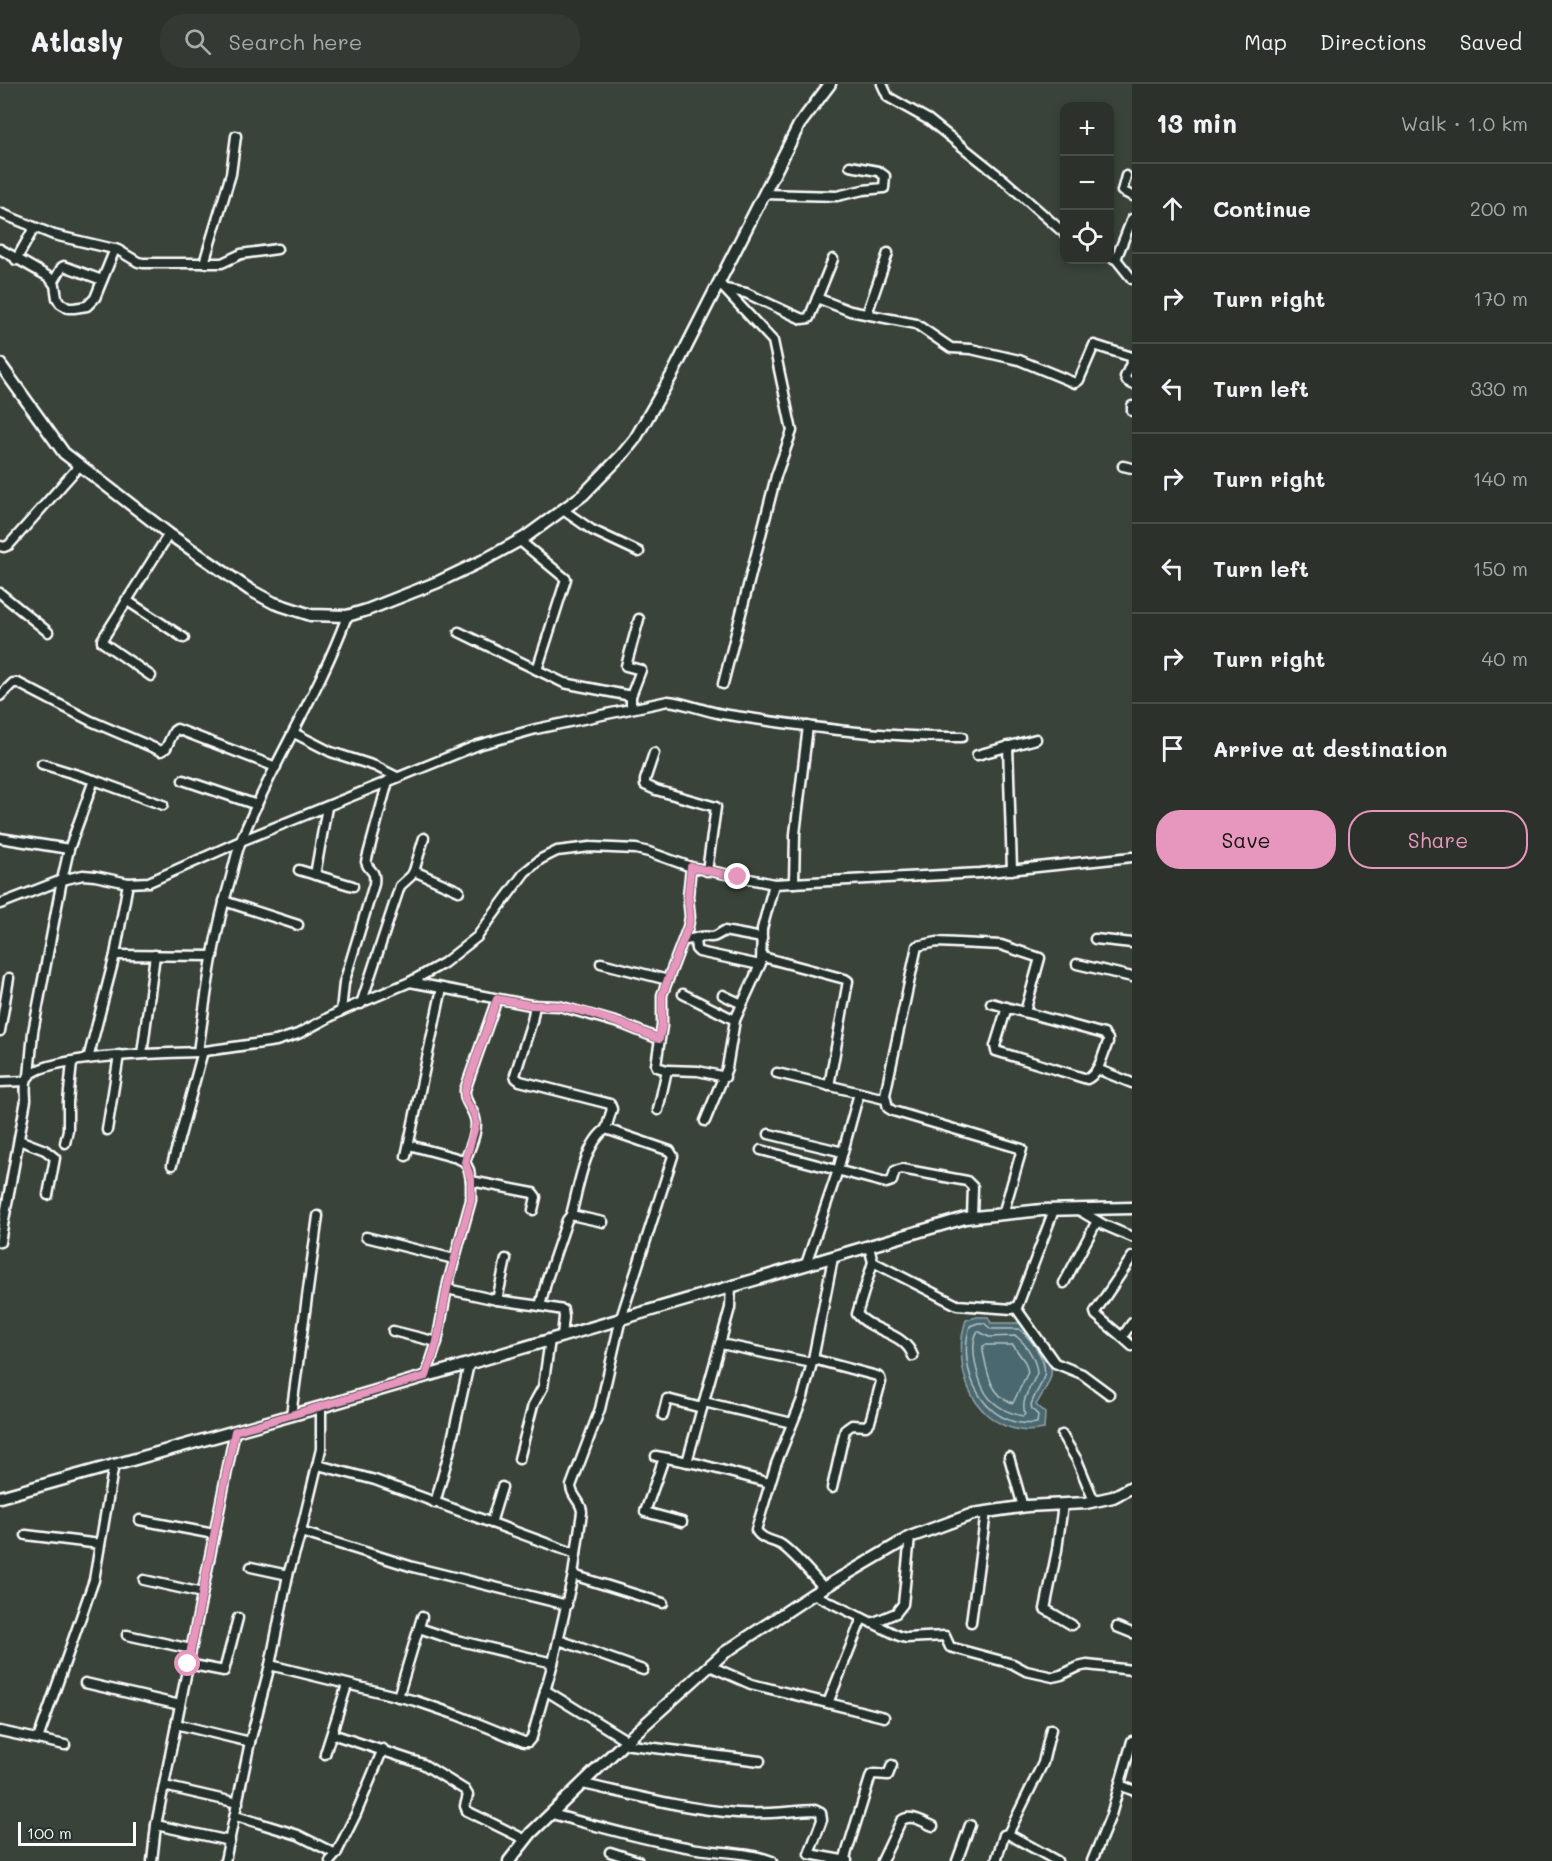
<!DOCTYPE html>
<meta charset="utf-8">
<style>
body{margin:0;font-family:Mali,sans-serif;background:#343a33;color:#f1f3f6}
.controls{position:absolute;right:18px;top:18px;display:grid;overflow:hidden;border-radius:12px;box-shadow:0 3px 9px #0003}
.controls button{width:54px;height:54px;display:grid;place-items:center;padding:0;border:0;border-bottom:2px solid #484d47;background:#2c322b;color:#f1f3f6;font:30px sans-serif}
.scale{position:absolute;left:18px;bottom:15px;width:118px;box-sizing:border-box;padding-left:6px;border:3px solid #fff;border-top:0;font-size:16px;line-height:21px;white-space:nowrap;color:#fff;-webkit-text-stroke:4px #26332d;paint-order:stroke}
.stop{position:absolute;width:18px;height:18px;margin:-14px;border:4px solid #e797bd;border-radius:50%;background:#fff}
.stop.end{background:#e797bd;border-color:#fff;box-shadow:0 2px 6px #0008}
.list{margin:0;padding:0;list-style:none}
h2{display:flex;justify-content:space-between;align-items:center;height:78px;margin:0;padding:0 24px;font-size:26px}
h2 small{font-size:20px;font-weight:400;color:#a6aaa9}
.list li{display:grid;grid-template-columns:39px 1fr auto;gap:18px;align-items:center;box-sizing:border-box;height:90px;padding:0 24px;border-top:2px solid #484d47}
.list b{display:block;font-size:22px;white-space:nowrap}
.list em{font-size:20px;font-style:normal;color:#a6aaa9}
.actions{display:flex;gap:12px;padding:18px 24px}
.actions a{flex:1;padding:14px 0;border:2px solid #e797bd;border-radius:24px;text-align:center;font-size:21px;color:#e797bd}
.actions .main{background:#e797bd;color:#111}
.icon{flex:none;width:33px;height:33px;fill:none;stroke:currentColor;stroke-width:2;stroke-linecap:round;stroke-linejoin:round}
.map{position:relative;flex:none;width:1132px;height:1777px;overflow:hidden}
header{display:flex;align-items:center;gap:36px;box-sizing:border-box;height:84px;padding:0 30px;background:#2c322b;border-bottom:2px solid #484d47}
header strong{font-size:28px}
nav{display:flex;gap:33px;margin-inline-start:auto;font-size:21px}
.search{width:420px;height:54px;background:#343a33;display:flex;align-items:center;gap:15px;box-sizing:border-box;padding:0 21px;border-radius:24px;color:#a6aaa9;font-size:22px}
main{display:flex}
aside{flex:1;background:#2c322b}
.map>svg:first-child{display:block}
.water{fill:#48676f;stroke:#91a4a9;stroke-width:1.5}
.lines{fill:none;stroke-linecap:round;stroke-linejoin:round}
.shore{stroke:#b6c2c5;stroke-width:1.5}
.street-casing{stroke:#fff;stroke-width:13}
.secondary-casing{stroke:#fff;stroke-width:15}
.street{stroke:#26332d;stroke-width:8}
.secondary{stroke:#26332d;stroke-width:10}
.route{stroke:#e797bd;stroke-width:8}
</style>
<header>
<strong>Atlasly</strong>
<div class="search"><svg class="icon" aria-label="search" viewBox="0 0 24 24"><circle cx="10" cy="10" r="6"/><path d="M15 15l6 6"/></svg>Search here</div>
<nav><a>Map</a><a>Directions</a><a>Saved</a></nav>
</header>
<main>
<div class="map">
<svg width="1132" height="1777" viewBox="0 0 1132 1777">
<rect width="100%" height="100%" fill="#3a4339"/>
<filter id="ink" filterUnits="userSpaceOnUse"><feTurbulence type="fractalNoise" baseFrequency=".0167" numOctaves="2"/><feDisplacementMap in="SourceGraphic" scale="12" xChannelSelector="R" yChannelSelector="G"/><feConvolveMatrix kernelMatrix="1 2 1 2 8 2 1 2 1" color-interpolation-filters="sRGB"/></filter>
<g filter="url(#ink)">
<path class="water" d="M977,1233H988L991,1239H1021C1033,1253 1054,1271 1051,1291C1049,1301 1041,1312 1036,1321L1045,1329L1044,1345C1036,1346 1027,1348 1020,1346C969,1338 952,1279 966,1236Z"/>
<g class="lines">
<g class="shore">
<path d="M978,1239H984L991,1245H1019C1031,1255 1050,1278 1043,1295C1040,1304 1034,1311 1031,1321L1032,1325L1038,1331L1037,1339C984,1346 956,1286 970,1242Z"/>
<path d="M978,1247L989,1253L1016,1252C1027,1261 1036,1275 1037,1289C1032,1303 1020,1314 1025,1330L1023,1332C1011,1330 999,1324 990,1315C978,1302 968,1261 978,1247Z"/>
<path d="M986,1261H1013L1025,1278L1028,1288L1013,1319C990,1312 987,1287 983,1267V1262Z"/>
</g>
<g class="street-casing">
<g id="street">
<polyline points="882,0 888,13 929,36 1004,96 1064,149"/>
<polyline points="1126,92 1122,107 1132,112"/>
<polyline points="764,110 837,112 863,106 884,104 885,92 878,87 850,82"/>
<polyline points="0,129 54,151 118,166 138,178 143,179 222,179 241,170 277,165"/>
<polyline points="0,165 49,193 55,201 57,214 60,219 68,224 74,224 87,222 95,214 115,165"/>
<polyline points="1110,173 1116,175 1132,195"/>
<polyline points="1116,175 1132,135"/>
<polyline points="16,176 34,144"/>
<polyline points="204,179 231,90 236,52"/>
<polyline points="54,197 62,183 64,182 102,196"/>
<polyline points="719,199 773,257 792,347 776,392 723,600"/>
<polyline points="725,205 746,209 802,235 809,234 833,175"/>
<polyline points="817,214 850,227 916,240 951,264 971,265 1019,276 1075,299 1079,296 1094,261 1132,273"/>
<polyline points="867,230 888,169"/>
<polyline points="1132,277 1125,293 1127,297 1132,300"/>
<polyline points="1132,322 1132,327"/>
<polyline points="1123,382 1132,384"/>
<polyline points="563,426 592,446 639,468"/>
<polyline points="519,456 566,495 537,586"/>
<polyline points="0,462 4,463 9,461 80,381"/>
<polyline points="0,509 48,548"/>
<polyline points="126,516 184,554"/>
<polyline points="459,548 564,599 631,612"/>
<polyline points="151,592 102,558 102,556 169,450"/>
<polyline points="0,612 13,599 18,599 91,637 161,667 166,664 174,647 177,645 276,683"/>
<polyline points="631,624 631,612 641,586 626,582 639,535"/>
<polyline points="294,649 331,668 375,682 397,693"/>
<polyline points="1008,662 1012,786"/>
<polyline points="654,669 645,696 645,701 656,706 716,723 707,787"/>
<polyline points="977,671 1036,655"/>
<polyline points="42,680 94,696 163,721"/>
<polyline points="183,696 257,721"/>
<polyline points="0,754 69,765"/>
<polyline points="299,786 353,802"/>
<polyline points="414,787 459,807"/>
<polyline points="315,791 327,723"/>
<polyline points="794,799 795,750 808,642"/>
<polyline points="224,817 298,841"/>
<path d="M0,820L62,796L83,791L95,792L128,799L149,798L241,757L478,661L536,645L668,617C686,619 704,627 722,630C801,642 882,654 962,653"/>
<polyline points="695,855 696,865 699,868 760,881"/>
<polyline points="1095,855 1132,859"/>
<path d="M684,856C691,856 694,854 700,853C713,851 709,857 724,847L762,854"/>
<polyline points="115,871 213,872"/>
<polyline points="763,873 845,895 848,897 829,1002"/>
<polyline points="601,879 668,896"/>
<polyline points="1077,880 1132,893"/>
<polyline points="410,898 531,921 559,922 622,940 659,955"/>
<polyline points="683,910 735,936"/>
<polyline points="723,911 742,920"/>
<path d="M991,919L1104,950L1108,955V958C1103,970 1099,990 1087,995L996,967L995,962L1007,923"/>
<polyline points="361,920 400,802 411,792 414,787 424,754"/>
<path d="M341,927L344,899L374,800C376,784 369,789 366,778L388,697"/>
<polyline points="0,947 9,894"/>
<polyline points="198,968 276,957 298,950 341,927 410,898 444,879 477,853 525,788 541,775 557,767 590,763 636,765 649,768 691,783 774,800 980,789 1132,773"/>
<polyline points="142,970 155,871"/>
<polyline points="88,975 115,871 128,799"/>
<polyline points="1097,985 1132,999"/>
<polyline points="667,986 698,987 725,993"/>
<polyline points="777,989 885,1015"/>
<polyline points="29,992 33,948 62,796 69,765 94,696"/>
<polyline points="0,998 26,997"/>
<polyline points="658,1026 667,986 657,983 656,981 662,942 662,911 688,843 690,833 688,812 691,783"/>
<polyline points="705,1037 727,984 735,936 761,879 762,845 774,800"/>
<polyline points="107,1046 119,971"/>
<polyline points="769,1050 843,1068"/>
<polyline points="19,1056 45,1066 55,1074 48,1111"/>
<polyline points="65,1059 68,1046 68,1018 72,978"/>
<polyline points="409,1061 457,1074 465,1078 469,1086 471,1097 471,1116 448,1199 437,1258 426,1292"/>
<polyline points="761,1066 886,1099 892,1097 895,1087 902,1085 967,1097 973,1103 972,1133"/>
<polyline points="406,1072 442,904"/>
<path d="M465,1078C469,1065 479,1047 475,1034C472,1023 464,1018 465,1006L497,915"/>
<polyline points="172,1081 203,967"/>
<polyline points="471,1097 533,1109 536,1113 533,1126"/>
<polyline points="1077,1125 1104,1141 1132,1153"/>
<polyline points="1003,1130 1022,1065 893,1027 888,1024 885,1011 917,862 937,858 1001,861 1040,874 1025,928"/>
<path d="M571,1131C578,1106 584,1060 606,1045"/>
<polyline points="366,1153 454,1175"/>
<path d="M0,1158L26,1016C26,1009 24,999 28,993C45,971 167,969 198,968C206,909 214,850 231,793C234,780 237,767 242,754C273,678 319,609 347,532"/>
<polyline points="869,1163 873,1178 957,1221 1012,1225 1018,1221 1054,1126"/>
<path d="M873,1178L857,1230C872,1248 904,1248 913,1272"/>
<polyline points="806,1180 838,1086 859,1009"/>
<polyline points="1064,1199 1097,1137"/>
<polyline points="447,1205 497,1216 506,1175"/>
<polyline points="497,1216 540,1222"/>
<polyline points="1016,1224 1055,1279 1082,1290 1109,1310"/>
<polyline points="1132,1239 1122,1253 1132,1262"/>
<polyline points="393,1247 437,1258"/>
<polyline points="562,1252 564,1233 563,1226 540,1222 547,1195 567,1136 571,1131 603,1138"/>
<polyline points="1122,1253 1096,1231 1095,1228 1132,1173"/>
<polyline points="721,1260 812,1279"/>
<polyline points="813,1275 877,1292 880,1294 881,1298 870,1338 866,1342 852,1341 845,1346 832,1404"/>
<polyline points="704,1318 792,1339"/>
<polyline points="321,1323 321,1365 301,1448 413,1483 567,1521"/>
<polyline points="291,1331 318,1132"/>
<polyline points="663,1331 667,1315 702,1324"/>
<polyline points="1062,1351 1077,1376 1094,1417"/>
<polyline points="656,1372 699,1380 770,1399"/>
<polyline points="1009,1373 1023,1423"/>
<polyline points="664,1374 645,1428 682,1438"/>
<polyline points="519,1375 533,1321 543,1303 550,1256"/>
<polyline points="687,1378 730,1224 731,1202"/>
<polyline points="318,1381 375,1396 576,1470"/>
<polyline points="435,1419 449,1369 469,1280"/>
<polyline points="1063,1420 1057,1466 1045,1525 1072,1541"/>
<polyline points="140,1436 214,1450"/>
<polyline points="491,1439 502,1403"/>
<polyline points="26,1451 100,1460"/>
<polyline points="251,1483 288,1491"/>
<polyline points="573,1491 663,1519"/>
<polyline points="144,1496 202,1509"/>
<path d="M824,1504C814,1493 791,1466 780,1460C771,1456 761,1455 756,1446L776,1380L803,1313L813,1275L833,1174"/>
<polyline points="813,1510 899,1552 906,1554 945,1552 950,1563 1013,1580 1026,1587 1053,1593 1061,1591 1078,1583 1087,1581 1132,1586"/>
<polyline points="971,1538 986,1428"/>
<polyline points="872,1539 896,1529 903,1520 910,1453"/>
<polyline points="1117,1543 1132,1549"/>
<polyline points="419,1544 452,1555 553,1579"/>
<polyline points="127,1551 191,1565"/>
<polyline points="559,1556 643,1586"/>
<polyline points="188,1580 224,1587 238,1534"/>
<path d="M270,1581L416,1617L457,1631L524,1658H528L532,1653L553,1579L573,1491L582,1428C582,1418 571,1412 571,1402L600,1325L621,1234L673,1072L670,1067L606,1045L612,1025L610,1020L520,997L516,994L515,991L532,937L535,921"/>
<polyline points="710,1582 751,1600 884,1633"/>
<polyline points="85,1599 180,1621"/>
<polyline points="545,1606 626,1656"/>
<polyline points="398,1613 422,1533"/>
<polyline points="828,1619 862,1534"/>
<polyline points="176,1640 250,1658"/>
<polyline points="1051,1645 1043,1679 1008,1750 1057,1777"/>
<polyline points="0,1647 65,1661"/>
<polyline points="332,1650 423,1680 465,1706 468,1711 465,1722 467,1727 526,1756"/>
<polyline points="38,1655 94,1496 114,1380"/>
<polyline points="623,1660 760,1677"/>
<polyline points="325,1670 347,1601"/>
<path d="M583,1700C633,1711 685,1725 737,1729C763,1731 789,1727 815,1726L821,1729L822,1736L809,1770L847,1777"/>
<polyline points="1120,1701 1132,1706"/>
<polyline points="164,1702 238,1719"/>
<path d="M552,1730C596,1742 640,1755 686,1763C714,1769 745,1767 772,1777"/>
<polyline points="236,1732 298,1751 336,1770 356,1730 383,1665"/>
<polyline points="156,1741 230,1757"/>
<polyline points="610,1768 638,1777"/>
<polyline points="152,1777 156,1741 235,1347"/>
<polyline points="225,1777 250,1658 270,1581 288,1491 301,1448"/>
<polyline points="330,1777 336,1770"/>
<polyline points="844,1777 871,1691 874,1690 888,1691 892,1681"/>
<path d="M882,1777L901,1737C910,1729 923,1738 933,1742"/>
<polyline points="957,1777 970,1741"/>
<polyline points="996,1777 1004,1751 1008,1750"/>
<polyline points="1092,1777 1111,1731 1132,1657"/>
</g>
</g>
<g class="secondary-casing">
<g id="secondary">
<polyline points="0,280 64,369 169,450 250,506 274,519 311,531 347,532 367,526 438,498 484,476 524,454 583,411 622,371 635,355 673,289 799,41 830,0"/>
<polyline points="0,1413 321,1323 965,1134 1042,1126 1132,1124"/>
<polyline points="509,1777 531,1749 623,1660 724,1569 813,1510 910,1453 973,1430 1027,1422 1086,1419 1113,1413 1132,1403"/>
</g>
</g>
<use href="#street" class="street"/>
<use href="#secondary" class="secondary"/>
</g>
</g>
<g class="lines" filter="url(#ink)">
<polyline class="route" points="188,1580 235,1347 426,1292 437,1258 448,1199 471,1116 471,1095 465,1078 476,1039 474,1030 465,1015 465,1006 497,915 531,921 559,922 586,928 622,940 659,955 662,942 662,911 688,843 690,833 688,812 691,783 738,793"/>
</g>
</svg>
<div class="controls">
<button>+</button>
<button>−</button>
<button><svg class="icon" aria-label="locate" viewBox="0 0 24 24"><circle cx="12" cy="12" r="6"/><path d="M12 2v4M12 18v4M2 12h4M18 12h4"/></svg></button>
</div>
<div class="scale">100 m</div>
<div class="stop" style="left:188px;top:1580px"></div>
<div class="stop end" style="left:738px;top:793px"></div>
</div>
<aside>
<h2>13 min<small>Walk · 1.0 km</small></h2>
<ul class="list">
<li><svg class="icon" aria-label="ahead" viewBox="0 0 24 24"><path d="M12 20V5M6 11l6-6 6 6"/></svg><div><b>Continue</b></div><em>200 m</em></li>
<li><svg class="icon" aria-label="right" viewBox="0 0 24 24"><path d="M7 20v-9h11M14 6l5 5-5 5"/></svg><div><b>Turn right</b></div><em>170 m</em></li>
<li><svg class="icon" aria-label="left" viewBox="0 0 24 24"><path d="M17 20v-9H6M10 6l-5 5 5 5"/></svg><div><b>Turn left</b></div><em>330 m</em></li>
<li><svg class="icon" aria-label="right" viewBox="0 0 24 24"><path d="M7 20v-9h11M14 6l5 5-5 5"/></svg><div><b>Turn right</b></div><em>140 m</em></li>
<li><svg class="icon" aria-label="left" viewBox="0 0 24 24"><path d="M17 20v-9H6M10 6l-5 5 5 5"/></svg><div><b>Turn left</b></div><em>150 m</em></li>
<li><svg class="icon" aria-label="right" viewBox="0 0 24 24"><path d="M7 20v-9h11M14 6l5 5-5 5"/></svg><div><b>Turn right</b></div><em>40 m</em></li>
<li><svg class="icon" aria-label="arrive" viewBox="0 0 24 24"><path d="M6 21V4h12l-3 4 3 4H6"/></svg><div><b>Arrive at destination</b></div></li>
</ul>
<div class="actions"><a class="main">Save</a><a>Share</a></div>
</aside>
</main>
